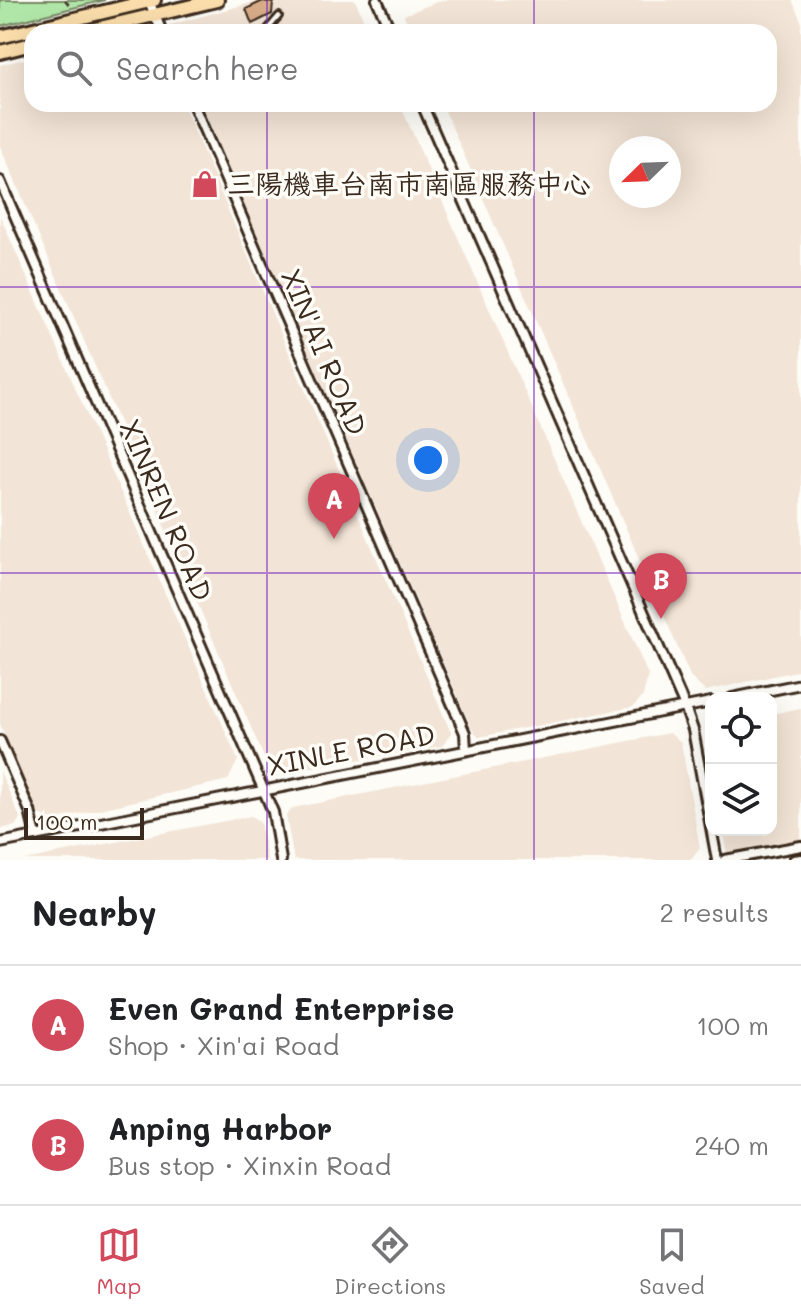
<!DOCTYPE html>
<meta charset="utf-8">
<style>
body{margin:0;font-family:Mali,"LXGW WenKai TC",sans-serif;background:#f2f2f2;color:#202124}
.controls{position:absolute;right:24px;bottom:24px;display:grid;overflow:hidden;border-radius:16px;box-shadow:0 8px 32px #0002}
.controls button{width:72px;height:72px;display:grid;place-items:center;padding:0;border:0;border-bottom:2px solid #e0e0e0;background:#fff;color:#202124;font:40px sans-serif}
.compass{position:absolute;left:609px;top:136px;width:72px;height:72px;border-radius:50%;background:#fff;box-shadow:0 8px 32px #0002;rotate:247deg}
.scale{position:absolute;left:24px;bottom:20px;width:120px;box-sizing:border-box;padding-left:8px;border:4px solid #3b2a1e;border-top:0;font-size:22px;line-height:28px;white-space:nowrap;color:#3b2a1e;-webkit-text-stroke:6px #fdfcf7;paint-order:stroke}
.you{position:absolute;left:428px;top:460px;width:28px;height:28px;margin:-20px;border:6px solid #fff;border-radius:50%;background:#1a73e8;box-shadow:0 0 0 12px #1a73e833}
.badge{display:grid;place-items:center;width:52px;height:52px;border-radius:50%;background:#d1495b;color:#fff;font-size:26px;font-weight:700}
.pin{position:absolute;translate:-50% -66px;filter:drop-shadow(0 2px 4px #0008)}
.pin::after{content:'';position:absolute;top:42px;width:28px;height:24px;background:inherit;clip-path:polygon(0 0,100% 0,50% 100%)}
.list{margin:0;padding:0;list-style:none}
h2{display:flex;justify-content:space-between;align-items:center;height:104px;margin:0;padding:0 32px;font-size:34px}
h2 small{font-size:26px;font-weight:400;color:#757577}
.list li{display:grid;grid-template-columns:52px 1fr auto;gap:24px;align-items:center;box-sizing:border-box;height:120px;padding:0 32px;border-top:2px solid #e0e0e0}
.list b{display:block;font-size:30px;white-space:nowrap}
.list p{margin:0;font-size:26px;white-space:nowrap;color:#757577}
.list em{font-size:26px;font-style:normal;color:#757577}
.icon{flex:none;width:44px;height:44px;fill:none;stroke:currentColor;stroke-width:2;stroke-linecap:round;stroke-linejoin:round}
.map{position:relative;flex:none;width:801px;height:860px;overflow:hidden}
.search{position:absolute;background:#fff;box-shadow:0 8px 32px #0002;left:24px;right:24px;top:24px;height:88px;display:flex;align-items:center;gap:20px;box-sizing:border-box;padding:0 28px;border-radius:24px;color:#757577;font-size:30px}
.sheet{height:344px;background:#fff}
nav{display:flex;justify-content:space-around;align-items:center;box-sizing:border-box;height:112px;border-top:2px solid #e0e0e0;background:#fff;font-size:22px;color:#757577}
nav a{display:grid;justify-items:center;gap:4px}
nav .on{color:#d1495b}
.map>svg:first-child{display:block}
.built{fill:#f2e4d6;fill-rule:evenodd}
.green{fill:#b0e6a8;stroke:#768863;stroke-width:2}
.building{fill:#d8ac89;stroke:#3b2a1e;stroke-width:2}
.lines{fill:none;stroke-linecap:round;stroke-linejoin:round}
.service-casing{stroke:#3b2a1e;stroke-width:10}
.minor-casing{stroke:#3b2a1e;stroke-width:14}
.primary-casing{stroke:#3b2a1e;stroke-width:18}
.path{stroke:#3b2a1e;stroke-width:2;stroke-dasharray:6 6;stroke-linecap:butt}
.service{stroke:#fdfcf7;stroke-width:4}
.minor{stroke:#fdfcf7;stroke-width:8}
.primary{stroke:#faddab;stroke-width:12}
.grid{fill:none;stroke:#7b2cbf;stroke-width:2;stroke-opacity:0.55}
.labels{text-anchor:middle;stroke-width:7;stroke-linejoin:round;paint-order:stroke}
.poi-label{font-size:28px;fill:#3b2a1e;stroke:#fdfcf7;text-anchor:start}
.street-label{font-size:28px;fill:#3b2a1e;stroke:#fdfcf7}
</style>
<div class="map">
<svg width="801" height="860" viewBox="0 0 801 860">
<rect width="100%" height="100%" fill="#fdfcf7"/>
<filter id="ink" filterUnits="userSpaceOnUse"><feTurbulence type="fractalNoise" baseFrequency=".0125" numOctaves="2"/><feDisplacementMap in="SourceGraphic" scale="16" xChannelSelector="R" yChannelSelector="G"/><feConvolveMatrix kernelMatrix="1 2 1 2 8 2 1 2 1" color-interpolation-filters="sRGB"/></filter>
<g filter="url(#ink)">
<g class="built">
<polygon points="262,0 355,0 369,32 169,32 166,26"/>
<path d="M442,0H792L801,21V670L705,691L691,678L442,104H769V32H411L404,15ZM621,148H669V196H621Z"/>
<polygon points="32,57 32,104 183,104 451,733 442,746 282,772 266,762 0,146 0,65"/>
<polygon points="201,104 400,104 648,675 643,696 633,707 479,737 472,729"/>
<polygon points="0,216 238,760 228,780 52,820 38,813 0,724"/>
<polygon points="801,708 801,839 727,854 722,830 771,830 771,714"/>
<polygon points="669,733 681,742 700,848 691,860 294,860 286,816 293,808"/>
<polygon points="0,771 20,818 15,826 0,829"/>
<polygon points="251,816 260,822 267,860 24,860"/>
</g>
<polygon class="green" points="0,0 105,0 0,26"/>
<polygon class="building" points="263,1 273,3 272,14 252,24 246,9"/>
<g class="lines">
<g class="service-casing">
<polyline id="service" points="267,30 279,16"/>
</g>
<g class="minor-casing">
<g id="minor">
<polyline points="377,0 391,32"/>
<polyline points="149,1 162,32"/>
<polyline points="193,104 465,733 466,750"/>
<polyline points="422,104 685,707 693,730 717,860"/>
<polyline points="0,181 273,812 281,860"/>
<polyline points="732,698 801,684"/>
<polyline points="0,741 30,811 36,836"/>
<polyline points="0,843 711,702"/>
<polyline points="725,860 801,846"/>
<polyline points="794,860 801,859"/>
</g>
</g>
<g class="primary-casing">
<g id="primary">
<polyline points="83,32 217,0"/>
<polyline points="0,37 154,0"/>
<polyline points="0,52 32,44"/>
</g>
</g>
<polyline class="path" points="65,0 72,8"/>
<use href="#service" class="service"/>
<use href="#minor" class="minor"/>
<use href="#primary" class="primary"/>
</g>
</g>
<path class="grid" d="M267,0V32M534,0V32M267,104V860M534,104V860M0,287H801M0,573H801"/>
<defs>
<g id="shop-bare" transform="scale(2.16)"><path d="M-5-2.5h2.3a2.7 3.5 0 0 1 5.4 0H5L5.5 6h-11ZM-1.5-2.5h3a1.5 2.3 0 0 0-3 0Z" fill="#d1495b" stroke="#fdfcf7" stroke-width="2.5" paint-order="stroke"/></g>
</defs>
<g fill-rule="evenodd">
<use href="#shop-bare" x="205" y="184"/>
</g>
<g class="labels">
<g class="poi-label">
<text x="227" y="194">三陽機車台南市南區服務中心</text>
</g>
<g class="street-label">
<text transform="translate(324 352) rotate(67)" y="10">XIN'AI ROAD</text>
<text transform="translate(166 510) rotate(67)" y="10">XINREN ROAD</text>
<text transform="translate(351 750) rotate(-11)" y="10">XINLE ROAD</text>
</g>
</g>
</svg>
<div class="controls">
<button><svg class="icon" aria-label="locate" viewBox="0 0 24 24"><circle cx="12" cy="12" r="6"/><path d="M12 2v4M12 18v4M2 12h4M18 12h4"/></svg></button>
<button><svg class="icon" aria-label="layers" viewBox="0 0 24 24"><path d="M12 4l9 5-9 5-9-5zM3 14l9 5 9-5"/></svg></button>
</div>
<svg class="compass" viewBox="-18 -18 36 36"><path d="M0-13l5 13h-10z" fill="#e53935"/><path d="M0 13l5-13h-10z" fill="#757577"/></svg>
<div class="scale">100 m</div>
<div class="you"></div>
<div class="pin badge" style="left:334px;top:539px">A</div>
<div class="pin badge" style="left:661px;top:619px">B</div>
<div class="search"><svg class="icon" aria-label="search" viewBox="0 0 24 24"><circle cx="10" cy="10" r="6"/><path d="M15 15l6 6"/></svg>Search here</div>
</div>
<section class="sheet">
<h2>Nearby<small>2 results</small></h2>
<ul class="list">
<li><span class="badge">A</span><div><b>Even Grand Enterprise</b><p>Shop · Xin'ai Road</p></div><em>100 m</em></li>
<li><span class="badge">B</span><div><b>Anping Harbor</b><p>Bus stop · Xinxin Road</p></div><em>240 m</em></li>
</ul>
</section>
<nav>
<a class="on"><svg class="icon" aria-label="map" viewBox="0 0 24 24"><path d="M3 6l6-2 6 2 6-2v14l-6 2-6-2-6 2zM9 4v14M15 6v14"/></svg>Map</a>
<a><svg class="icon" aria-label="directions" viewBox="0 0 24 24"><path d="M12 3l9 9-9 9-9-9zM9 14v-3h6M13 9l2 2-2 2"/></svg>Directions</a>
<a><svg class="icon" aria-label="saved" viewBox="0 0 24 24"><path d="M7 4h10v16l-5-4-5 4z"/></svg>Saved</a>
</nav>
